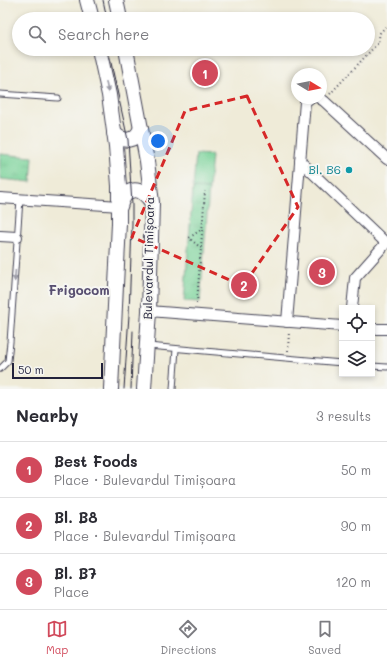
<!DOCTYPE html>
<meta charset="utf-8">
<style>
body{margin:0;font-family:Mali,sans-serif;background:#f2f2f3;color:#2b2b33}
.controls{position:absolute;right:12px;bottom:12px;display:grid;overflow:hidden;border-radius:0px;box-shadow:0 2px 6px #0003}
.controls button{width:36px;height:36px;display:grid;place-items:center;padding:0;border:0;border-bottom:1px solid #e1e1e2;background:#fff;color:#2b2b33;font:20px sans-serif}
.compass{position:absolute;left:291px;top:68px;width:36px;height:36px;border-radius:50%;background:#fff;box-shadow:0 2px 6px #0003;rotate:100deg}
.scale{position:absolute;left:12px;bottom:10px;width:91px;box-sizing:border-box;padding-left:4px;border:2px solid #22223b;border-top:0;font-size:11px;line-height:14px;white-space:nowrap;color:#22223b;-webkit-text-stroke:3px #f6f6f2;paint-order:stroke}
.you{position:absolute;left:158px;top:141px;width:14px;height:14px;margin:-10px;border:3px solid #fff;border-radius:50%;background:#1a73e8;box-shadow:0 0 0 6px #1a73e833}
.badge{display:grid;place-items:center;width:26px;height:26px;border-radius:50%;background:#d1495b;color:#fff;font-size:13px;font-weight:700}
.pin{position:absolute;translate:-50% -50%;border:2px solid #fff;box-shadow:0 1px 4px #0006}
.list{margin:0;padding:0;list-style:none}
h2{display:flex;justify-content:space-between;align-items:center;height:52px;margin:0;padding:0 16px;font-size:17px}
h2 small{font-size:13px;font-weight:400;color:#7c7c81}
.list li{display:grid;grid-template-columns:26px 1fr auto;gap:12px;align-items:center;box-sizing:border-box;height:56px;padding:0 16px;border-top:1px solid #e1e1e2}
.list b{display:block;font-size:15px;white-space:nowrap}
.list p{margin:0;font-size:13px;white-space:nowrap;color:#7c7c81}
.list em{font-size:13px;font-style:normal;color:#7c7c81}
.icon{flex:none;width:22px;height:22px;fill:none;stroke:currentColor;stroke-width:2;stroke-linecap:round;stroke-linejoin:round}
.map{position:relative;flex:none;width:387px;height:389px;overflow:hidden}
.search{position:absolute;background:#fff;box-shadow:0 2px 6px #0003;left:12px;right:12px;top:12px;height:44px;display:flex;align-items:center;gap:10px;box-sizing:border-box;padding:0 14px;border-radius:22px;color:#7c7c81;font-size:15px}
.sheet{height:220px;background:#fff}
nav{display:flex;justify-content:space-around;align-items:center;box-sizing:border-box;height:56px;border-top:1px solid #e1e1e2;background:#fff;font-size:11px;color:#7c7c81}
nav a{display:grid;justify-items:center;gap:2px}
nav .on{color:#d1495b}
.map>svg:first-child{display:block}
.park{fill:url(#park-tufts);stroke:#4d7a6a}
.pitch{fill:#78d298;stroke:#4d7a6a}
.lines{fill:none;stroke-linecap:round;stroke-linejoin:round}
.service-casing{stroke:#414053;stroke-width:7}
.minor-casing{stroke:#414053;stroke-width:12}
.secondary-casing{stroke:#414053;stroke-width:16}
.path{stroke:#414053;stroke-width:2;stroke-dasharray:1 3;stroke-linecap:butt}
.service{stroke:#fff;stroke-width:5}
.minor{stroke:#fff;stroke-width:10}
.secondary{stroke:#fff;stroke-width:14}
.tram{stroke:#22223b;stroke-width:1}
.oneway{fill:#9c9ca7}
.marked{fill:none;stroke:#d62828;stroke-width:3;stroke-dasharray:8 5;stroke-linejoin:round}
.culture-dot{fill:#0f9aa8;stroke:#f6f6f2;stroke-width:1.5}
.labels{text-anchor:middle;stroke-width:4;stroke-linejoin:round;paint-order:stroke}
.culture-label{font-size:12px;fill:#0d838f;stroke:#f6f6f2;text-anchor:end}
.street-label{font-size:12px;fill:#22223b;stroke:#f6f6f2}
.neighbourhood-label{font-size:13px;font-weight:bold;fill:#574e70;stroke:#f6f6f2}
</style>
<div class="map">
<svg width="387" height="389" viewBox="0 0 387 389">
<defs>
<pattern id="park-tufts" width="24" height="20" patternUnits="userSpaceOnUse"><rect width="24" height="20" fill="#78d298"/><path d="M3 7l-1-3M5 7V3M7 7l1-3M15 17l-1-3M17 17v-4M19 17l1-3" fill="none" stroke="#68b484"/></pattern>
</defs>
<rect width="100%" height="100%" fill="#f6f6f2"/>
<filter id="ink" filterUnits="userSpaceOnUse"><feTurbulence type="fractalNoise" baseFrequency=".025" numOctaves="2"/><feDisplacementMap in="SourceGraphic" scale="8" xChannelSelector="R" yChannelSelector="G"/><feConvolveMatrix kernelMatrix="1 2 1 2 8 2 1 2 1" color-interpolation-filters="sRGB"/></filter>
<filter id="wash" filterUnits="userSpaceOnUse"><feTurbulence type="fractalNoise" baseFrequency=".012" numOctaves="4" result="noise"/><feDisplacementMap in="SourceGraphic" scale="16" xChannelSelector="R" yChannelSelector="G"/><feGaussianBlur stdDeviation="0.9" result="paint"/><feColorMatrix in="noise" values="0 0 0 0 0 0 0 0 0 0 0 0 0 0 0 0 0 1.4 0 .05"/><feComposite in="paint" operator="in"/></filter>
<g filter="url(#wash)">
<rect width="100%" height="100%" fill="#efebd8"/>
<g class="park">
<polygon points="0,154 33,157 31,182 0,179"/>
<polygon points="193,188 209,189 200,302 184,301"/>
</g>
<polygon class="pitch" points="196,154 212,155 209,189 193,188"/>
</g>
<g filter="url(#ink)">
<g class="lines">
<g class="service-casing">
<g id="service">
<polyline points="0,94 58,98"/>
<polyline points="148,346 342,363"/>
<polyline points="372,366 387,367"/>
<polyline points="0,369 8,361 10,342 20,199"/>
<polyline points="173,389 176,349"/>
</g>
</g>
<g class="minor-casing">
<g id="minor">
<polyline points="319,98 324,101 387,159"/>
<polyline points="300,161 386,243"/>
<polyline points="0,198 120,206"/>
<polyline points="0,236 17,237"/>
<polyline points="352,308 355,278 387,242"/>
<polyline points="149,311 342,326"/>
<polyline points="287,322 305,102 310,98"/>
<polyline points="372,329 387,329"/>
</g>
</g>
<g class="secondary-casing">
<g id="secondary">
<polyline points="87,0 92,19"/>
<polyline points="116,0 120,19"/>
<polyline points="99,49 109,95 116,146 119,186 119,223 111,389"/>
<polyline points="126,49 147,161 152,203 149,311 144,389"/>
<path d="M114,133C124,143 135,142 141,128"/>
<path d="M120,207C125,186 140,185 152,203"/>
</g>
</g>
<g class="path">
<polyline points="330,94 378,43 380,33 387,25"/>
<polyline points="201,248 189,238 202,229"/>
<polyline points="197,303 205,191"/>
<polyline points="288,351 289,331"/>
</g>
<use href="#service" class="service"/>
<use href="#minor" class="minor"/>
<use href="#secondary" class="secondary"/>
<g class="tram">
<polyline points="103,0 107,19"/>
<polyline points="108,49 128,140 132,205 132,224 129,315 124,389"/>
<polyline points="131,389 133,331"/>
</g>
</g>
<defs><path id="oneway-solid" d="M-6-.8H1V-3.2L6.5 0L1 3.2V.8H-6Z"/></defs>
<g class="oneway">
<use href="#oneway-solid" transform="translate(107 87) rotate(79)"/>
<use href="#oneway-solid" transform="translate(15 276) rotate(94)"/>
</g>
</g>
<path class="marked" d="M247,96L298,207L243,286L132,237L185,111Z"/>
<circle class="culture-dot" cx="349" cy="170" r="4"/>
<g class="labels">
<g class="culture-label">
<text x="341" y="174">Bl. B6</text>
</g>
<g class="street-label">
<text transform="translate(149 258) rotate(-89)" y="4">Bulevardul Timișoara</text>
</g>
<g class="neighbourhood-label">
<text x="79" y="295">Frigocom</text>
</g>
</g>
</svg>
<div class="controls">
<button><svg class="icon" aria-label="locate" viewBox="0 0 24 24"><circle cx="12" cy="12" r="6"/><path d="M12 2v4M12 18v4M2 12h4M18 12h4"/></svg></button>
<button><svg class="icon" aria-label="layers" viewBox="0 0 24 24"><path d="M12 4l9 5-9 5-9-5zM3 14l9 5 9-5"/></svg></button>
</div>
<svg class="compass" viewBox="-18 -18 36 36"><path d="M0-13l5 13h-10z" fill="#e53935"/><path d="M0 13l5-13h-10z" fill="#7c7c81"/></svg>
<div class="scale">50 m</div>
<div class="you"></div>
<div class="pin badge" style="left:205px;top:73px">1</div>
<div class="pin badge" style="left:244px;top:285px">2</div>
<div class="pin badge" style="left:322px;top:272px">3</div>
<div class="search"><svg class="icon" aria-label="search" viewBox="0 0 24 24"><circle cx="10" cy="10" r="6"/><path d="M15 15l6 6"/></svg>Search here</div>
</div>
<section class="sheet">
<h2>Nearby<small>3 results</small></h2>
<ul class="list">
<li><span class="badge">1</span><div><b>Best Foods</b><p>Place · Bulevardul Timișoara</p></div><em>50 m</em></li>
<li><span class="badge">2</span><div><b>Bl. B8</b><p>Place · Bulevardul Timișoara</p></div><em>90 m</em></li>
<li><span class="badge">3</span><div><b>Bl. B7</b><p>Place</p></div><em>120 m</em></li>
</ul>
</section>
<nav>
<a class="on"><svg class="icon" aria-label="map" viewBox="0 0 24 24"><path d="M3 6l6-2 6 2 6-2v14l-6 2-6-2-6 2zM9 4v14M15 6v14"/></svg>Map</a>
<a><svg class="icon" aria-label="directions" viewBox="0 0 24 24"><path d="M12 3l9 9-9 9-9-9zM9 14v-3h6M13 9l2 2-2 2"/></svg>Directions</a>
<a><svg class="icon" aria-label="saved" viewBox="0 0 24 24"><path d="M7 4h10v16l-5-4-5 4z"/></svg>Saved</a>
</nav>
